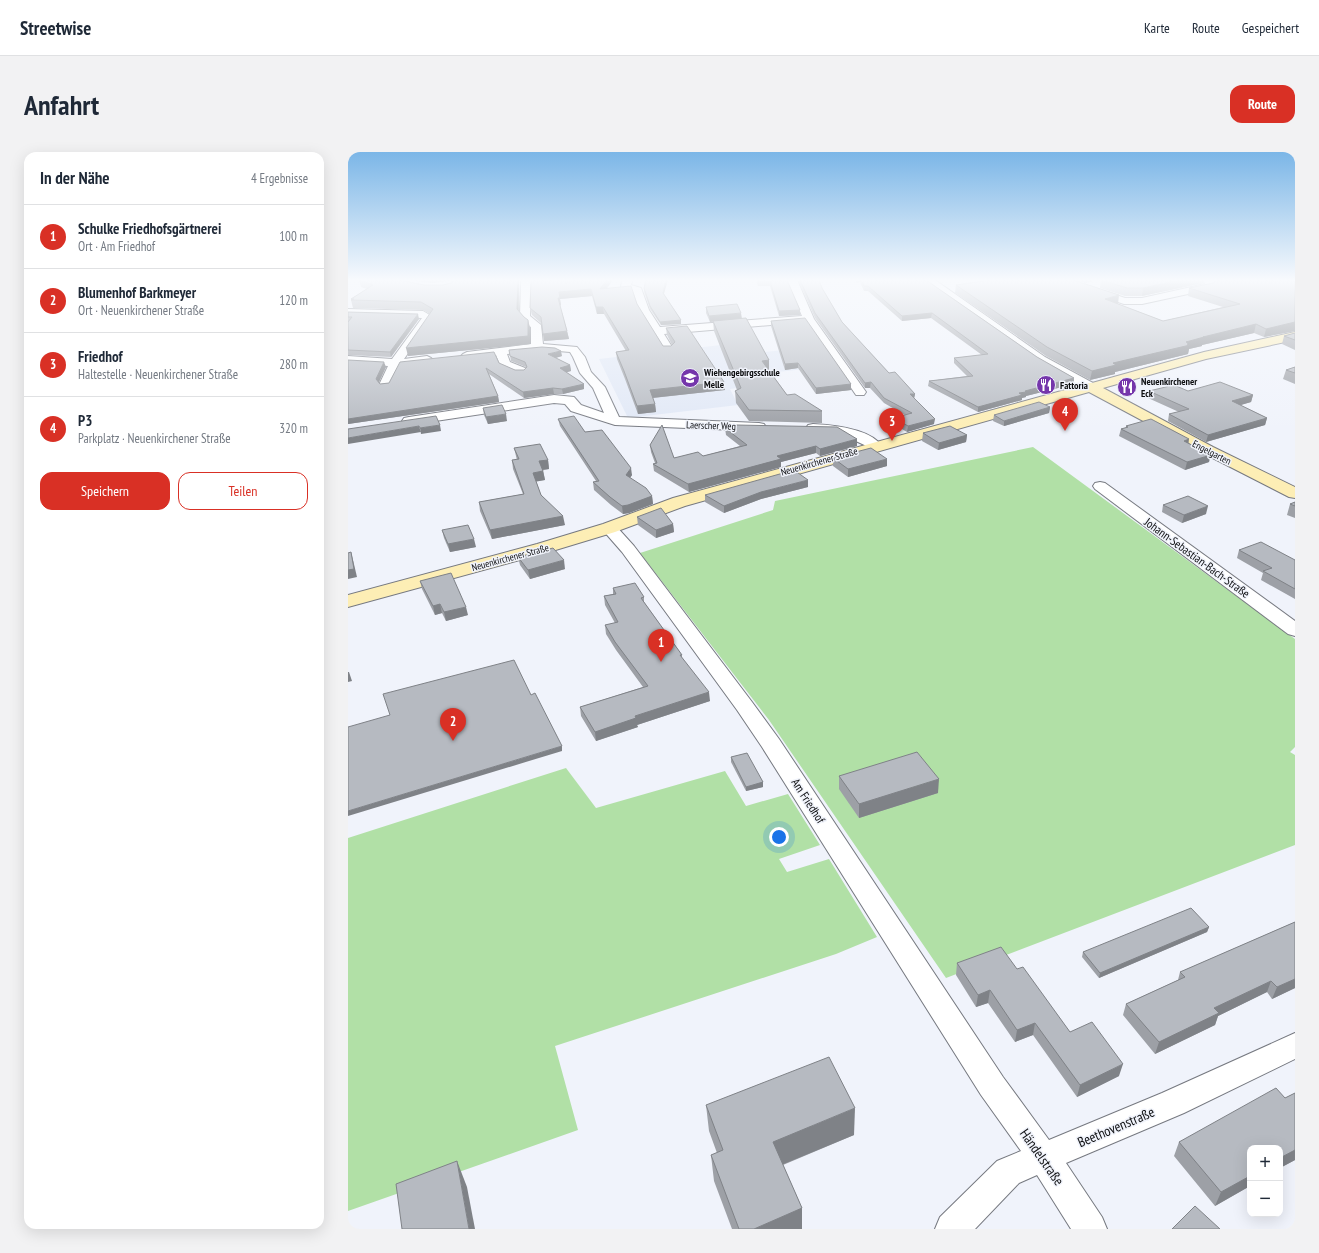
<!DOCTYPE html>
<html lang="de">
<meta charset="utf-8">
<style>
body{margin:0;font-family:"PT Sans Narrow",sans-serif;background:#f2f2f3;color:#1f2937}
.controls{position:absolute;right:12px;bottom:12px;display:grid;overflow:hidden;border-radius:8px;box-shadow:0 4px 16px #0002}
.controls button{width:36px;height:36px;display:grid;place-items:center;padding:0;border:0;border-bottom:1px solid #e0e1e3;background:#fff;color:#1f2937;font:20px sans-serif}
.you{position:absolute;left:431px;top:685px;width:14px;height:14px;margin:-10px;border:3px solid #fff;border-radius:50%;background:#1a73e8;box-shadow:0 0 0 6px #1a73e833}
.badge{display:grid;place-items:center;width:26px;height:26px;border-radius:50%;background:#d93025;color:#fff;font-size:13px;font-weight:700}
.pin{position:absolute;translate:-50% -33px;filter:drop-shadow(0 1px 2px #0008)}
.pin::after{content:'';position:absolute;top:21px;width:14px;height:12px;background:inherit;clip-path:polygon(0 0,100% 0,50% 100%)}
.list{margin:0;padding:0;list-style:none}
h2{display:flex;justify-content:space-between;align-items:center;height:52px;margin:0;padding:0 16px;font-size:17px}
h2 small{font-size:13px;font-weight:400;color:#747a83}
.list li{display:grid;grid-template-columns:26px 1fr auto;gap:12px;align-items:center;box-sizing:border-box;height:64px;padding:0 16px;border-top:1px solid #e0e1e3}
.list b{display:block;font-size:15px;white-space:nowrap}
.list p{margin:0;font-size:13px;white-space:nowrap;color:#747a83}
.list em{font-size:13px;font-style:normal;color:#747a83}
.actions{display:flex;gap:8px;padding:12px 16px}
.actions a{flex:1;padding:9px 0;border:1px solid #d93025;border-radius:12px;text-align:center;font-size:14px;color:#d93025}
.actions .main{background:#d93025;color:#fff}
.map{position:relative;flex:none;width:947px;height:1077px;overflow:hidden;border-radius:12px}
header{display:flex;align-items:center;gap:24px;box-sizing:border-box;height:56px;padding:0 20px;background:#fff;border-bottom:1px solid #e0e1e3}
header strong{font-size:19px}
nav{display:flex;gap:22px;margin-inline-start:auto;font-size:14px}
.intro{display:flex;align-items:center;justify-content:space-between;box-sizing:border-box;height:96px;padding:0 24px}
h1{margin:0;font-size:28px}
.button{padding:10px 18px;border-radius:12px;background:#d93025;color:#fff;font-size:14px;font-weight:700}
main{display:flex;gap:24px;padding:0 24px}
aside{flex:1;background:#fff;border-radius:12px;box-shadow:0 4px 16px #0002}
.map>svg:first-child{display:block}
.built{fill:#e1e8f6}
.green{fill:#b1e0a6}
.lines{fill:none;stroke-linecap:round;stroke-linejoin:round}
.street-casing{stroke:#767980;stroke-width:2}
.secondary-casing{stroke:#767980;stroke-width:2}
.street{fill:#fff;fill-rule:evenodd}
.secondary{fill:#fdeeb5;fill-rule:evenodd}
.wall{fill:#9da0a6}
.shaded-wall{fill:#7f8287}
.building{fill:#b6bac1;stroke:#7f8287}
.labels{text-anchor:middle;stroke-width:3;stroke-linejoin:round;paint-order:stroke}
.far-poi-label{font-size:10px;font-weight:bold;fill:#0d0e10;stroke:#f0f3fb;text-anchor:start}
.far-street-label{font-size:10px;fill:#0d0e10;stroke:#f0f3fb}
.street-label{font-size:12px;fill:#0d0e10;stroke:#f0f3fb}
.near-street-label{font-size:14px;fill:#0d0e10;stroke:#f0f3fb}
</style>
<header>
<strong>Streetwise</strong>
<nav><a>Karte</a><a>Route</a><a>Gespeichert</a></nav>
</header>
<div class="intro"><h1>Anfahrt</h1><a class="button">Route</a></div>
<main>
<aside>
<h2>In der Nähe<small>4 Ergebnisse</small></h2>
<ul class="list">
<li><span class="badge">1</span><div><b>Schulke Friedhofsgärtnerei</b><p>Ort · Am Friedhof</p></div><em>100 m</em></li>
<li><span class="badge">2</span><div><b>Blumenhof Barkmeyer</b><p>Ort · Neuenkirchener Straße</p></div><em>120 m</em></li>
<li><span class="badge">3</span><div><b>Friedhof</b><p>Haltestelle · Neuenkirchener Straße</p></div><em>280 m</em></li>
<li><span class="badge">4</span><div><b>P3</b><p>Parkplatz · Neuenkirchener Straße</p></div><em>320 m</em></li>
</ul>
<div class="actions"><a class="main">Speichern</a><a>Teilen</a></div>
</aside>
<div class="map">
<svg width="947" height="1077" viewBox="0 0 947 1077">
<rect width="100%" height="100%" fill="#f0f3fb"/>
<polygon class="built" points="399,190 407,201 476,194 492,213 421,221 427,231 382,237 390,253 280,266 251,207"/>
<g class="green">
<polygon points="685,295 947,487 947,595 942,600 947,603 947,693 598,826 421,568 292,401 425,358 427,349"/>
<polygon points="218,616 248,656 377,619 398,654 440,642 472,693 431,707 439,720 481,707 529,785 488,802 207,894 230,978 0,1059 0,686"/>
</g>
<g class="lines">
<g class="street-casing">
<g id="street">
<polygon points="173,128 183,128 182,164 193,173 195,192 229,195 237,205 243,220 257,235 271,265 411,271 416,272 418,275 416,278 411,279 267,273 223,259 217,252 206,251 61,273 56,272 54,269 56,266 61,265 206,243 226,245 233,253 256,261 245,236 232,221 225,205 222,200 199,198 159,202 162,210 177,216 179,219 177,222 169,222 153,215 148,203 119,208 115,206 113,204 115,202 119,200 183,192 183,175 178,172 172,164"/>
<polygon points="274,128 284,128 283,133 293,136 301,158 312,175 454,164 439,128 449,128 466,167 518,240 516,243 508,243 458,170 316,182 326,198 324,200 316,200 291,158 285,140 274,137 273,135"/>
<polygon points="575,128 587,128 697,205 745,231 747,234 745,237 737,237 689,209"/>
<polygon points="708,128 723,128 777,146 794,146 857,132 855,128 865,128 868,134 863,137 794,152 776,152 710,130"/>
<polygon points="0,157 75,159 85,165 56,207 79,204 83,206 85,208 83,210 79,212 52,214 41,236 33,236 31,233 40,214 0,212 0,204 44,207 74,166 0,163"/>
<path d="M465,272C485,273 521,276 534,294L532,297L527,298L495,283L460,279L458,276L460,273Z"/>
<polygon points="752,330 757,331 947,469 947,484 940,482 747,337 745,334 747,331"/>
<polygon points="261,371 267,373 286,394 404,550 431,587 655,925 701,988 814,941 947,881 947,907 836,961 718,1011 754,1065 759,1077 723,1077 689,1023 671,1031 627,1077 587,1077 592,1065 649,1009 673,999 633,943 414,595 389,558 274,400 253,376 255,373"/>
</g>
</g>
<g class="secondary-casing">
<polygon id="secondary" points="947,180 947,188 858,207 755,236 865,295 947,335 947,346 941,345 855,301 741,240 337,354 267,380 201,400 0,455 0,443 189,392 255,372 325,346 735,233 736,231 744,231 856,200"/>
</g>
<use href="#street" class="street"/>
<use href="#secondary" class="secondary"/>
</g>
<g class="wall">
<polygon points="11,128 57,129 76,133 95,133 103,131 104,130 100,129 84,131 56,128 171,128 171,159 176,165 180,168 182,176 182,192 60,204 82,162 75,158 5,156 3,148 4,148 3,147 19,137 13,135"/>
<polygon points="265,128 259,136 289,152 315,194 323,194 324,193 319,183 318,176 377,238 305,246 307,252 308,260 290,262 277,227 269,207 268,200 278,199 256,162 249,162 244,144 212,147 213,153 212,153 219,179 221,187 196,189 194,172 184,163 182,156 218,132"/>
<polygon points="408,128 439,128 452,158 452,163 431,164 422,134 410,134"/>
<polygon points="450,128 471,128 474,136 494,170 541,221 567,242 566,246 586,272 559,280 545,272 546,266 557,263 536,251 522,236 517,236 467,166"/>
<polygon points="507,128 578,128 689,205 726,226 726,232 678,244 678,245 674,246 674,248 630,260 580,234 581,229 619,224 606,211 606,206 634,203 583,166 554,169 520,139 516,139 512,130 509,131"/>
<polygon points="728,128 748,128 737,131"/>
<polygon points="753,128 855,131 794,144 777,144 752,136"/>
<polygon points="866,128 947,128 947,179 916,185 906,181 854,193 854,194 841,197 840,202 767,220 767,222 742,228 698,204 607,141 608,133 770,152 815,169 875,155 840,144 841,136 865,131 867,129"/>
<polygon points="296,136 316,142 333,168 333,172 313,173 302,157 296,140"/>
<polygon points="358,155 394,167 421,208 421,218 439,243 474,259 474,271 401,269 388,251 387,239 389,238 366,179 365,169 362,170 358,161"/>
<polygon points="0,160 71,167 43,205 0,203"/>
<polygon points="423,169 503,232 503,238 468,242 450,216 437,218 423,174"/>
<polygon points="947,181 947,198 934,192 936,184"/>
<polygon points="161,198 214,204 207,206 222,213 223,219 218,220 236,232 236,237 215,242 206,242 176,246 141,222 150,244 151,250 0,272 0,208 38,215 31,230 32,232 41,231 151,211 167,218 176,218 178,215 163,209"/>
<polygon points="947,215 947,232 935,227 938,218"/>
<polygon points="801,239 840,239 905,243 903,250 892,253 919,266 917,273 858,290 820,269 821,262 831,260 800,246"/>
<polygon points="702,255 701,261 656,274 645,269 646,263"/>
<polygon points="135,256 159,269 140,272 136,263"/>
<polygon points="210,267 237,280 284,323 282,326 304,344 305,352 281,361 275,362 263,353 246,338 245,330 248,329 212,274"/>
<polygon points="778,274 841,291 861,310 837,318 771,284 773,277 778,276"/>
<polygon points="377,276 509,294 472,304 468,301 433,310 433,315 341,340 306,319 305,312 307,311 303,300 302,293 326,306 355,304 392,294 378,283"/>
<polygon points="575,281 619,283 618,290 590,298 574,289"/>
<polygon points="166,296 200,308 201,317 195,318 197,328 188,329 193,343 217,373 144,387 132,359 131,350 175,342 165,317 164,308 169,308"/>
<polygon points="485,306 539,314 500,325 485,314"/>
<polygon points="460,335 413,347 376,361 357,350 357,343"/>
<polygon points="947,350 947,366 939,363 942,352"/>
<polygon points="815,353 858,362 834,371 814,360"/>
<polygon points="289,365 325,372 326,380 308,386 290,373"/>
<polygon points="94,378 128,395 102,400 96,386"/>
<polygon points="891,398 947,408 947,447 913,428 915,421 889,406"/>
<polygon points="170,405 217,417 182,427 172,413"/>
<polygon points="72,429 120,463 98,469 94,461 87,463 74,437"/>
<polygon points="265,436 296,445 296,450 334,503 334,506 362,549 289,573 290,575 248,589 233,564 232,555 295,535 268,498 258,482 257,473 267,471 257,453 256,444 265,442"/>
<polygon points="383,605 415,630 415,635 398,639 383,610"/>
<polygon points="491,624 590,641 511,666 491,637"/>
<polygon points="947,770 947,836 924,847 919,840 870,864 867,873 807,902 775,863 778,852 830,828 832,820"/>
<polygon points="861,775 859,780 751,826 734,805 735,800"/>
<polygon points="609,811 669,817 722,880 771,924 729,945 685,883 667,890 640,851 628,855 608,823"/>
<polygon points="947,941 947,1008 932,1016 932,996 902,996 902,1034 867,1054 826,1004 831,990 937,946"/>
<polygon points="358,953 506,983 435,1013 454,1056 454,1077 384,1077 366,1029 363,1003 369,1001 361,979"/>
</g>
<g class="shaded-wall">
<polygon points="83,128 100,128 100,129 84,131"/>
<polygon points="170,128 171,128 170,164 169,157"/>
<polygon points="259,128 265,128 253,144 252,137"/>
<polygon points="318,128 320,128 315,145 315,141"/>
<polygon points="738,128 748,128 737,131"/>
<polygon points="833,128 855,128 855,131 794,144 795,136"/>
<polygon points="243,137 244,144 212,147 213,153 212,154 210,146 211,140"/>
<polygon points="771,143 770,152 757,147"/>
<polygon points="248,155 255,155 256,162 249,162"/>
<polygon points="452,158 452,163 431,164 431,159"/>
<polygon points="393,161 394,167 362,170 361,164"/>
<polygon points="584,161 583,166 554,169 554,164"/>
<polygon points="70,162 71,167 43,205 42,200"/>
<polygon points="180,168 182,176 182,192 60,204 58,196"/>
<polygon points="333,168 333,172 313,173 312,170"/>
<polygon points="947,170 947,179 916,185 918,177"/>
<polygon points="908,172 906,181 854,193 854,194 841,197 840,202 767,220 767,222 742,228 744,219 765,211 855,185"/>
<polygon points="219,179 221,187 196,189 195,182"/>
<polygon points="213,199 214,204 201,208 200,202"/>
<polygon points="421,208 421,220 414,209"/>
<polygon points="36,210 38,215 30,232 28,227"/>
<polygon points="450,211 450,216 437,218 437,212"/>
<polygon points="222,213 223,219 213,222 212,216"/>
<polygon points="726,226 726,232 678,244 678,245 674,246 674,248 630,260 630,255 671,241 677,239"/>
<polygon points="376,230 377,238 303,246 302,238"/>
<polygon points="523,230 522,236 517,236 517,231"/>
<polygon points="236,232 236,237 215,242 214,237"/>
<polygon points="503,232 503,238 468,242 468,236"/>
<polygon points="205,236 206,242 176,246 175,240"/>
<polygon points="562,242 567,242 566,247"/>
<polygon points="905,243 903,250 883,256 884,249"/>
<polygon points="150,244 151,250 0,272 0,267"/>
<polygon points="307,252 308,260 290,262 289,254"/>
<polygon points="702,255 701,261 656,274 656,269"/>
<polygon points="158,262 159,269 140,272 138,265"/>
<polygon points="919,266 917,273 858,290 860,283"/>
<polygon points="587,267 586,272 559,280 560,274"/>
<polygon points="92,273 93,279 73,282 72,276"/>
<polygon points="71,274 73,280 0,292 0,286"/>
<polygon points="619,283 618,290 590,298 591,291"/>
<polygon points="509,287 509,294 472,304 472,297"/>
<polygon points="841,287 840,295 836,289"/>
<polygon points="468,294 468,301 433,310 433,315 341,340 340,332 429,304"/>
<polygon points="863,303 861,310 837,318 839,310"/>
<polygon points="539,307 539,314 500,325 500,317"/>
<polygon points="200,308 201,317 193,318 191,309"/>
<polygon points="283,316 284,323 279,330 278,323"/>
<polygon points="195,319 197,328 186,330 185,321"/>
<polygon points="460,328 460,335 413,347 376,361 376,354 413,340"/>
<polygon points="304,344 305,352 281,361 275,362 274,354"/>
<polygon points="860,354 858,362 834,371 836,363"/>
<polygon points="215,364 217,373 144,387 142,378"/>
<polygon points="325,372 326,380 308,386 308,378"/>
<polygon points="126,387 128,395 102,400 100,392"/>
<polygon points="3,400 5,408 9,425 0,427 0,418"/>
<polygon points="216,408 217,417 182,427 180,418"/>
<polygon points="92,452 94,461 87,463 85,454"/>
<polygon points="118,455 120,463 98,469 96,460"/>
<polygon points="0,520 1,520 4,529 0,530"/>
<polygon points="361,540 362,549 289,573 290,575 248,589 247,580 287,564"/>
<polygon points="214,594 214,599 0,664 0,659"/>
<polygon points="591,627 590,641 511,666 511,652"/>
<polygon points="415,630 415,635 398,639 398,635"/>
<polygon points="861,775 859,780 751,826 752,821"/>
<polygon points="947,827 947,836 924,847 929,835"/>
<polygon points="923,829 919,840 870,864 867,873 807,902 811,890 866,856"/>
<polygon points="642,838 640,851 628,855 630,843"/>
<polygon points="687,871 685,883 667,890 669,878"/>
<polygon points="775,912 771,924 729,945 732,933"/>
<polygon points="507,956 506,983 426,1016 425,990"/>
<polygon points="947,998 947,1008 932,1016 932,1006"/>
<polygon points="109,1009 119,1035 127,1077 121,1077"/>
<polygon points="902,1024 902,1034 867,1054 873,1040"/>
<polygon points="454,1056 454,1077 406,1077"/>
</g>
<g class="building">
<polygon points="11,128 54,128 57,129 76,133 95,133 103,131 107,128 170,128 169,157 176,165 180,168 180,184 58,196 85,157 73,150 3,148 6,147 3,147 25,133"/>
<polygon points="183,128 217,128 218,132 221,128 259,128 252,137 283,134 289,152 315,194 323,194 327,190 318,176 339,174 376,230 302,238 307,252 289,254 276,219 268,200 281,198 255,155 248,155 243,137 211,140 212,146 210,146 219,179 195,182 193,165 182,156"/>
<polygon points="298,128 318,128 315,141 333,168 312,170 302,154 296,136"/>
<polygon points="409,128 439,128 452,158 431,159 422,129 410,130"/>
<polygon points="452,128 471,128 474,136 494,170 541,221 547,220 567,242 562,242 587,267 560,274 546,266 564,261 536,246 523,230 517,231 467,161"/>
<polygon points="513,128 578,128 689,205 726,226 677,239 678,240 671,241 674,243 630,255 581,229 625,224 606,206 640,202 584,161 554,164 520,134 516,134"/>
<polygon points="641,128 725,128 771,143 757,147 815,169 892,152 841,136 865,131 869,128 947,128 947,170 918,177 908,172 855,185 856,185 838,190 842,191 839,192 842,193 765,211 768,213 744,219 699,195 608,133"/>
<polygon points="753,128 833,128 795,136 779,136"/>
<polygon points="389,152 393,161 361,164 358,155"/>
<polygon points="0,160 70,162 42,200 0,198 0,170 4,165 0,165"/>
<polygon points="398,166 421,208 414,209 439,243 447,242 474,259 401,258 387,239 393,236 365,169"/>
<polygon points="457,166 503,232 468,236 450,211 437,212 423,169"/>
<polygon points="947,181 947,188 936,184"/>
<polygon points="194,195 207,196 213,199 200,202 222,213 212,216 236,232 214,237 205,236 175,240 138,216 150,244 0,267 0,208 36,210 28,227 32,232 41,231 52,210 146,200 151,211 167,218 176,218 179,215 177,210 162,204 161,198"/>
<polygon points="947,215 947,221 938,218"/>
<polygon points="872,230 905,243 884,249 919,266 860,283 821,262 841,257 801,239 826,233 840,239"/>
<polygon points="691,250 702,255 656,269 646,263"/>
<polygon points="154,253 158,262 138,265 135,256"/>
<polygon points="88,264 92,273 72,276 71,274 0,286 0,277"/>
<polygon points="226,264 237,280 254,278 283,316 278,323 298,336 304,344 280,353 274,354 262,345 245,330 251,329 210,267"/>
<polygon points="803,267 841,287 836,289 863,303 839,310 773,277 780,275 778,274"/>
<polygon points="314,273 326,306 350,300 355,304 399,293 377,276 388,273 489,275 509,287 472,297 468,294 429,304 433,307 340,332 305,312 309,311 302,293"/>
<polygon points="602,274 619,283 591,291 575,281"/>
<polygon points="192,292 200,308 191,309 195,319 185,321 193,343 215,364 142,378 131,350 176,342 164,308 171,307 166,296"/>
<polygon points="523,296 539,307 500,317 485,306"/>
<polygon points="446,318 460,328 413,340 376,354 357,343"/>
<polygon points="840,344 860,354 836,363 815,353"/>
<polygon points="947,350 947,354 942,352"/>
<polygon points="313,356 325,372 308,378 289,365"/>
<polygon points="120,373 126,387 100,392 94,378"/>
<polygon points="913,390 947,408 947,437 915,419 924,416 891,398"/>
<polygon points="205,396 216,408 180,418 170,405"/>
<polygon points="3,400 6,417 0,418 0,401"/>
<polygon points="103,421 118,455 96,460 92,452 85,454 72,429"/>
<polygon points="287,431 296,445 293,446 334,503 332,503 361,540 287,564 288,566 247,580 232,555 300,534 267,490 257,473 270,470 256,444 268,442 265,436"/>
<polygon points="166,508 183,543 187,541 214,594 0,659 0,575 42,563 35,542"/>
<polygon points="569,600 591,627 511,652 491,624"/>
<polygon points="399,601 415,630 398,635 383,605"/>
<polygon points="843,756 861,775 752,821 735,800"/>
<polygon points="947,770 947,827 929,835 923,829 866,856 871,861 811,890 778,852 837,825 832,820"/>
<polygon points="653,795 669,817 675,815 722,880 744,870 775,912 732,933 687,871 669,878 642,838 630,843 609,811"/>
<polygon points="481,905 507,956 425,990 454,1056 406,1077 391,1077 363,1003 375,998 358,953"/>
<polygon points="928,936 937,946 947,941 947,998 932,1006 932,996 902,996 902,1024 873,1040 831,990"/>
<polygon points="109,1009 121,1077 54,1077 48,1032"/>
<polygon points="847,1054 872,1077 824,1077"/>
</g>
<linearGradient id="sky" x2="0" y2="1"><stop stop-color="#7bb6e7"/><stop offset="0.46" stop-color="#f8fafd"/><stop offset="1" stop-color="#f8fafd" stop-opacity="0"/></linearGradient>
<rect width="947" height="279" fill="url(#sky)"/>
<defs>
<g id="school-disc" transform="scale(1)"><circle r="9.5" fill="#7536ab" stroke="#f0f3fb"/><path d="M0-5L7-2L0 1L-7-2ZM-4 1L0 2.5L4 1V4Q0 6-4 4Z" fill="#fff"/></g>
<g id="restaurant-disc" transform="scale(1)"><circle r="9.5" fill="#7536ab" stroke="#f0f3fb"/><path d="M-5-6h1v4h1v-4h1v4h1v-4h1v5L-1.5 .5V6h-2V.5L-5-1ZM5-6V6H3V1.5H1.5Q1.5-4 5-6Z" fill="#fff"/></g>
</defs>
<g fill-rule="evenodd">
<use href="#school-disc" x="342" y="226"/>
<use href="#restaurant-disc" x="698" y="233"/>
<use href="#restaurant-disc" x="779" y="235"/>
</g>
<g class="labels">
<g class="far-poi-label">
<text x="356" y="224">Wiehengebirgsschule<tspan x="356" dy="12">Melle</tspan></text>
<text x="793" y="233">Neuenkirchener<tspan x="793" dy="12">Eck</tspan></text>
<text x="712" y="237">Fattoria</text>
</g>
<g class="far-street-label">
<text transform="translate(363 273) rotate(2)" y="4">Laerscher Weg</text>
<text transform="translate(864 300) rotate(27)" y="4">Engelgarten</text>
<text transform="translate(471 309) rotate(-16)" y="4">Neuenkirchener Straße</text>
<text transform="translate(162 405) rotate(-15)" y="4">Neuenkirchener Straße</text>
</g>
<g class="street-label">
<text transform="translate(849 406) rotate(36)" y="4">Johann-Sebastian-Bach-Straße</text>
<text transform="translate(460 649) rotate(57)" y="4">Am Friedhof</text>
</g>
<g class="near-street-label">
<text transform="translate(768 975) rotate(-23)" y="5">Beethovenstraße</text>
<text transform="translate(694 1005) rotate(55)" y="5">Händelstraße</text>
</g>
</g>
</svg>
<div class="controls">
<button>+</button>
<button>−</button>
</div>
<div class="you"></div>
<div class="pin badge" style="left:313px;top:510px">1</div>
<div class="pin badge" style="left:105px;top:589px">2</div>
<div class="pin badge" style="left:544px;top:289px">3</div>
<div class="pin badge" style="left:717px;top:279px">4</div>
</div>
</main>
